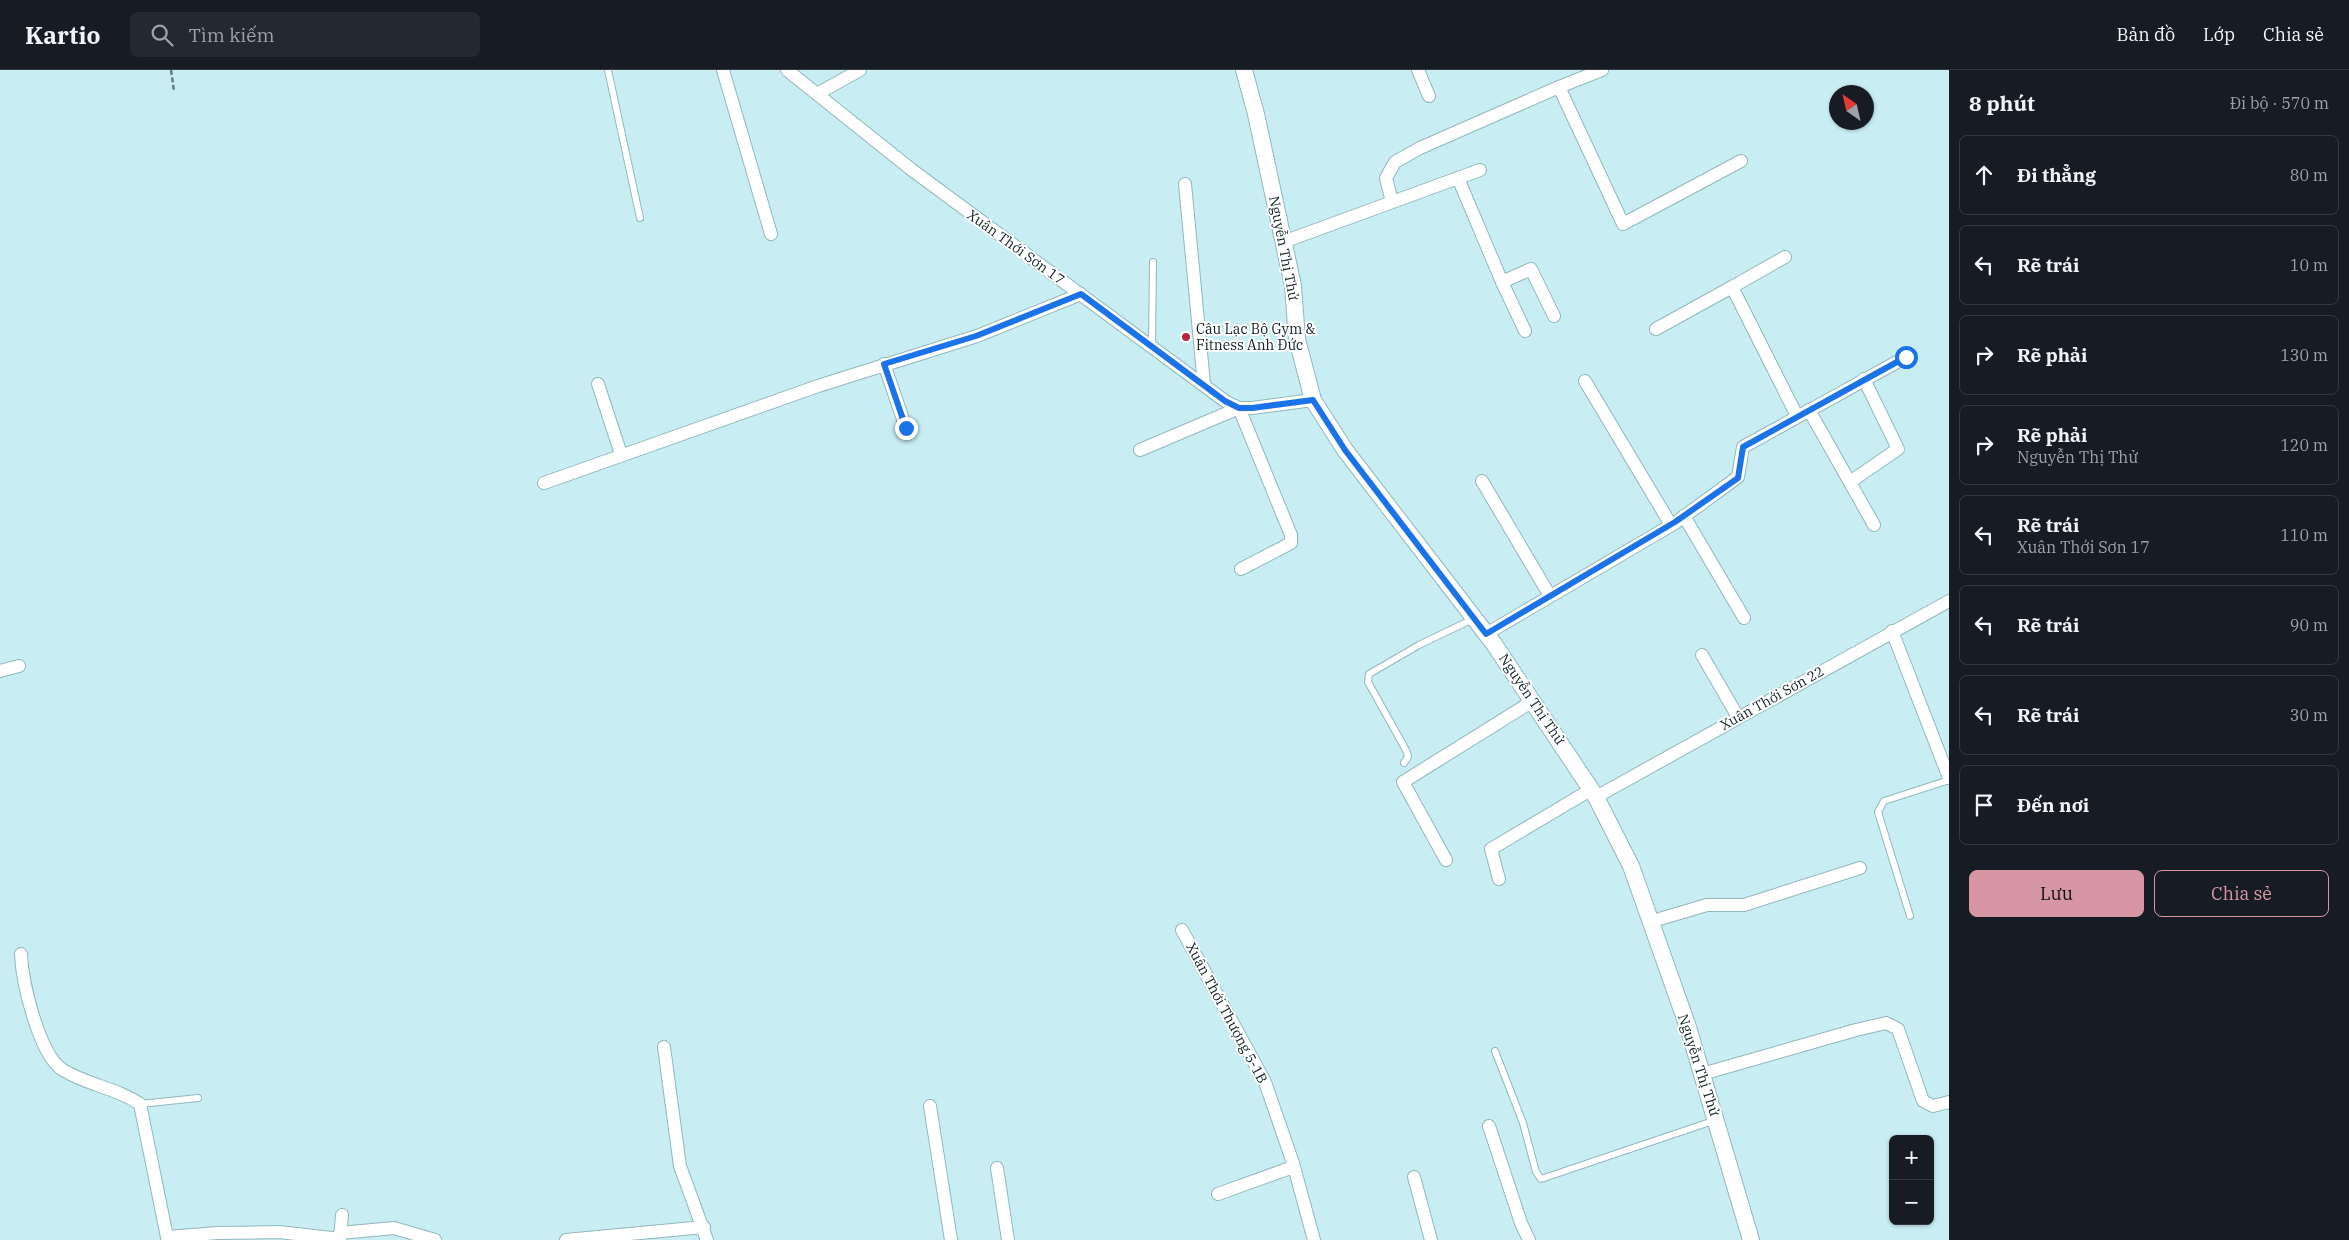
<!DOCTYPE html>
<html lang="vi">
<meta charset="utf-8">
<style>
body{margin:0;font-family:"IBM Plex Serif",serif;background:#242831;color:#f1f3f6}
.controls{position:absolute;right:15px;bottom:15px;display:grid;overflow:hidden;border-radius:8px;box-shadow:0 1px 4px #0004}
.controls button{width:45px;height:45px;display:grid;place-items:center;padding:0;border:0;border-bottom:1px solid #363941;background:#171b24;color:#f1f3f6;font:25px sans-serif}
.compass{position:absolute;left:1829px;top:15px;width:45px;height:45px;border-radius:50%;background:#171b24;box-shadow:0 1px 4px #0004;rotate:326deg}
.stop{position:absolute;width:15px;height:15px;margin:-11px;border:4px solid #1a73e8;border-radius:50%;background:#fff}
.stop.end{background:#1a73e8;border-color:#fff;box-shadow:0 1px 5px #0008}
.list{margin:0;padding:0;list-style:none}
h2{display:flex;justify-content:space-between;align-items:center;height:65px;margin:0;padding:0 20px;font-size:21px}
h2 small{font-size:16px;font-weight:400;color:#9ea1a6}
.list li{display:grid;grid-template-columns:32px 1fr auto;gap:15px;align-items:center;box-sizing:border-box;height:80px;margin:0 10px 10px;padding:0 10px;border:1px solid #363941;border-radius:8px}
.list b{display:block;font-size:19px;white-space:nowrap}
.list p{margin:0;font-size:16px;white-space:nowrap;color:#9ea1a6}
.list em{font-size:16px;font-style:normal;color:#9ea1a6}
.actions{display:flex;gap:10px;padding:15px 20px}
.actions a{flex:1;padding:11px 0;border:1px solid #d796a4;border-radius:8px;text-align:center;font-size:18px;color:#d796a4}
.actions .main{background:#d796a4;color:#111}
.icon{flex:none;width:28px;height:28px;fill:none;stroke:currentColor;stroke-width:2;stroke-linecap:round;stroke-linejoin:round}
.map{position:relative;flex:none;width:1949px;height:1170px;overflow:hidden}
header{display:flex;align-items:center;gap:30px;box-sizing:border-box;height:70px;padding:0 25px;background:#171b24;border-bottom:1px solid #363941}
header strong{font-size:24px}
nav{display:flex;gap:28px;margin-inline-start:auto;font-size:18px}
.search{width:350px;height:45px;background:#242831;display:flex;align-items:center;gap:12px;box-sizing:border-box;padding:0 18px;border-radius:8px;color:#9ea1a6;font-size:19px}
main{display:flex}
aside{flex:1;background:#171b24}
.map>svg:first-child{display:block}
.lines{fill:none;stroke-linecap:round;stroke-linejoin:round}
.service-casing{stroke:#92b7bb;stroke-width:8}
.minor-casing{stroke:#92b7bb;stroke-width:14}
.tertiary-casing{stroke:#92b7bb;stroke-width:18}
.path{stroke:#657e82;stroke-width:2.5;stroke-dasharray:5 2.5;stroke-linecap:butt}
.service{stroke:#fff;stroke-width:6}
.minor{stroke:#fff;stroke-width:12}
.tertiary{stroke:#fff;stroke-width:16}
.route{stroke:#1a73e8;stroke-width:6}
.poi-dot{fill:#b72540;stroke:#fff;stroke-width:2}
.labels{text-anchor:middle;stroke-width:4;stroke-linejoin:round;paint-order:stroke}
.street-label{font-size:14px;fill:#132224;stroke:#fff}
.poi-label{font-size:14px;fill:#132224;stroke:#fff;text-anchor:start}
</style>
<header>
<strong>Kartio</strong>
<div class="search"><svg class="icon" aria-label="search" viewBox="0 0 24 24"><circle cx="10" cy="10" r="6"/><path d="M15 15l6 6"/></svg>Tìm kiếm</div>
<nav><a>Bản đồ</a><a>Lớp</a><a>Chia sẻ</a></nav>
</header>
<main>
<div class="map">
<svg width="1949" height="1170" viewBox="0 0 1949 1170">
<rect width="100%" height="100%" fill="#c8eef3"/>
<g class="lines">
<g class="service-casing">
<g id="service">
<polyline points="608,0 640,148"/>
<polyline points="1152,275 1153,192"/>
<polyline points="1404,693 1408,687 1407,682 1368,612 1369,604 1419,575 1473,549"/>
<polyline points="1910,846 1878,742 1884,731 1949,710"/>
<polyline points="1495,981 1523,1053 1536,1102 1541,1109 1716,1050"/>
<polyline points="140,1034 198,1028"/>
</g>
</g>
<g class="minor-casing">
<g id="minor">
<polyline points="723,0 771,164"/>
<polyline points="787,0 912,100 1225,331 1239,338 1252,338 1313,330"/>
<polyline points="1418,0 1429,26"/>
<polyline points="1559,17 1602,0"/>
<polyline points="817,24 860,0"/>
<polyline points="1458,108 1502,212 1531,199 1554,246"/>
<polyline points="1185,114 1204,314"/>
<polyline points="1392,132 1386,108 1395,92 1420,78 1559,17 1623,154 1741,91"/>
<polyline points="1283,172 1480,100"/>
<polyline points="1502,212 1525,261"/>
<polyline points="1732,217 1785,187"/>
<polyline points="1656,259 1732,217 1797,346"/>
<polyline points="884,294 906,358"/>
<polyline points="1585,311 1671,455"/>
<polyline points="598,314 621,384"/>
<polyline points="1809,340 1874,455"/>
<polyline points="1140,380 1239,338 1291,465 1291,473 1241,499"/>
<polyline points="1482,411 1550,526"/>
<polyline points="1850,412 1898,379 1864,309"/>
<polyline points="544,413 818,316 977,266 1081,224"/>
<polyline points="1684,446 1744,548"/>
<polyline points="1892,561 1949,708"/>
<polyline points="1486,564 1675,453 1738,407 1743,377 1906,287"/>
<polyline points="1702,585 1738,647"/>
<polyline points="0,601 19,596"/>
<polyline points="1596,727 1949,531"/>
<polyline points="1446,790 1403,712 1533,631"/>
<polyline points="1499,809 1491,779 1592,719"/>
<polyline points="1649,852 1707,835 1744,835 1860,798"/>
<polyline points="1182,860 1265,1012 1293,1093 1314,1170"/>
<path d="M21,884C22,912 39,985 63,1000C87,1015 117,1018 140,1034L167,1167L218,1163L279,1162L340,1169"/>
<polyline points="664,977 680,1096 707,1170"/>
<polyline points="1702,1004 1856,960 1886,953 1898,959 1923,1031 1933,1036 1949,1032"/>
<polyline points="930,1036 951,1170"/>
<polyline points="1489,1056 1521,1153 1529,1170"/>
<polyline points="997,1098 1008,1170"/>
<polyline points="1414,1107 1431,1170"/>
<polyline points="1218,1124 1293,1097"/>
<polyline points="340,1163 394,1158 435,1170"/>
<polyline points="340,1170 342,1145"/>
<polyline points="566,1170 704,1157"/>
</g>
</g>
<g class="tertiary-casing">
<polyline id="tertiary" points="1244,0 1256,44 1293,216 1297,269 1313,330 1345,380 1494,574 1596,727 1631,796 1688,957 1751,1170"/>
</g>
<polyline class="path" points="171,0 174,21"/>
<use href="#service" class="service"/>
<use href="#minor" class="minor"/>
<use href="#tertiary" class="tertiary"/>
</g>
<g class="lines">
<polyline class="route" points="906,358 884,294 976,266 1081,224 1225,331 1239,338 1252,338 1313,330 1345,380 1486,564 1675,452 1738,408 1743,377 1906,287"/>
</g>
<circle class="poi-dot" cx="1186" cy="267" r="5"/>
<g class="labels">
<g class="street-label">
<text transform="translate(1016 177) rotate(36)" y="5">Xuân Thới Sơn 17</text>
<text transform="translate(1284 178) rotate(79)" y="5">Nguyễn Thị Thử</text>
<text transform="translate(1772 628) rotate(-29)" y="5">Xuân Thới Sơn 22</text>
<text transform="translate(1532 629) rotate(56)" y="5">Nguyễn Thị Thử</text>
<text transform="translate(1227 943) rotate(62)" y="5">Xuân Thới Thượng 5-1B</text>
<text transform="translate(1699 995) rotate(72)" y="5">Nguyễn Thị Thử</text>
</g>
<g class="poi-label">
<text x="1196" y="264">Câu Lạc Bộ Gym &amp;<tspan x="1196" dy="16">Fitness Anh Đức</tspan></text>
</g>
</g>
</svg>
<div class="controls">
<button>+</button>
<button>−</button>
</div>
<svg class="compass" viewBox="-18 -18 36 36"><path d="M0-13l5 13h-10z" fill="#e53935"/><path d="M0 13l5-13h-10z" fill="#9ea1a6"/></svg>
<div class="stop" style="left:1906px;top:287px"></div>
<div class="stop end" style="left:906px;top:358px"></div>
</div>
<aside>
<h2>8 phút<small>Đi bộ · 570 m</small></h2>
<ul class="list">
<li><svg class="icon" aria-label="ahead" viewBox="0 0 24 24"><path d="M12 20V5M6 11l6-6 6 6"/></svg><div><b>Đi thẳng</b></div><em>80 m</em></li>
<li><svg class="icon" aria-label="left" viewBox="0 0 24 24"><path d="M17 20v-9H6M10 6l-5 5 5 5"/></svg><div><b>Rẽ trái</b></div><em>10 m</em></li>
<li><svg class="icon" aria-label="right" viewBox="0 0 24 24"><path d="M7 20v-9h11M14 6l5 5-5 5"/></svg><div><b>Rẽ phải</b></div><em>130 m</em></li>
<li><svg class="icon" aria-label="right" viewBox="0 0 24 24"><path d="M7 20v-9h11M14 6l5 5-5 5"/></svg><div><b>Rẽ phải</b><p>Nguyễn Thị Thử</p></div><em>120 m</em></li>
<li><svg class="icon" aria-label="left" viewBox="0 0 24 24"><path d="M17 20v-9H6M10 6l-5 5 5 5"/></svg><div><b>Rẽ trái</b><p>Xuân Thới Sơn 17</p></div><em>110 m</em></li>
<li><svg class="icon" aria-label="left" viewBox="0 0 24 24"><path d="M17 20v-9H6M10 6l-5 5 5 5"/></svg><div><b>Rẽ trái</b></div><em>90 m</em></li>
<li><svg class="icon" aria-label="left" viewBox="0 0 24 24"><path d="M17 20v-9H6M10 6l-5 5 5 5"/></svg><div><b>Rẽ trái</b></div><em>30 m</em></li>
<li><svg class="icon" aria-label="arrive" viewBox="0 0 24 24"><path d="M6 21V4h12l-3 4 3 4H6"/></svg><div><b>Đến nơi</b></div></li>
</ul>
<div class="actions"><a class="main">Lưu</a><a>Chia sẻ</a></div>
</aside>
</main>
